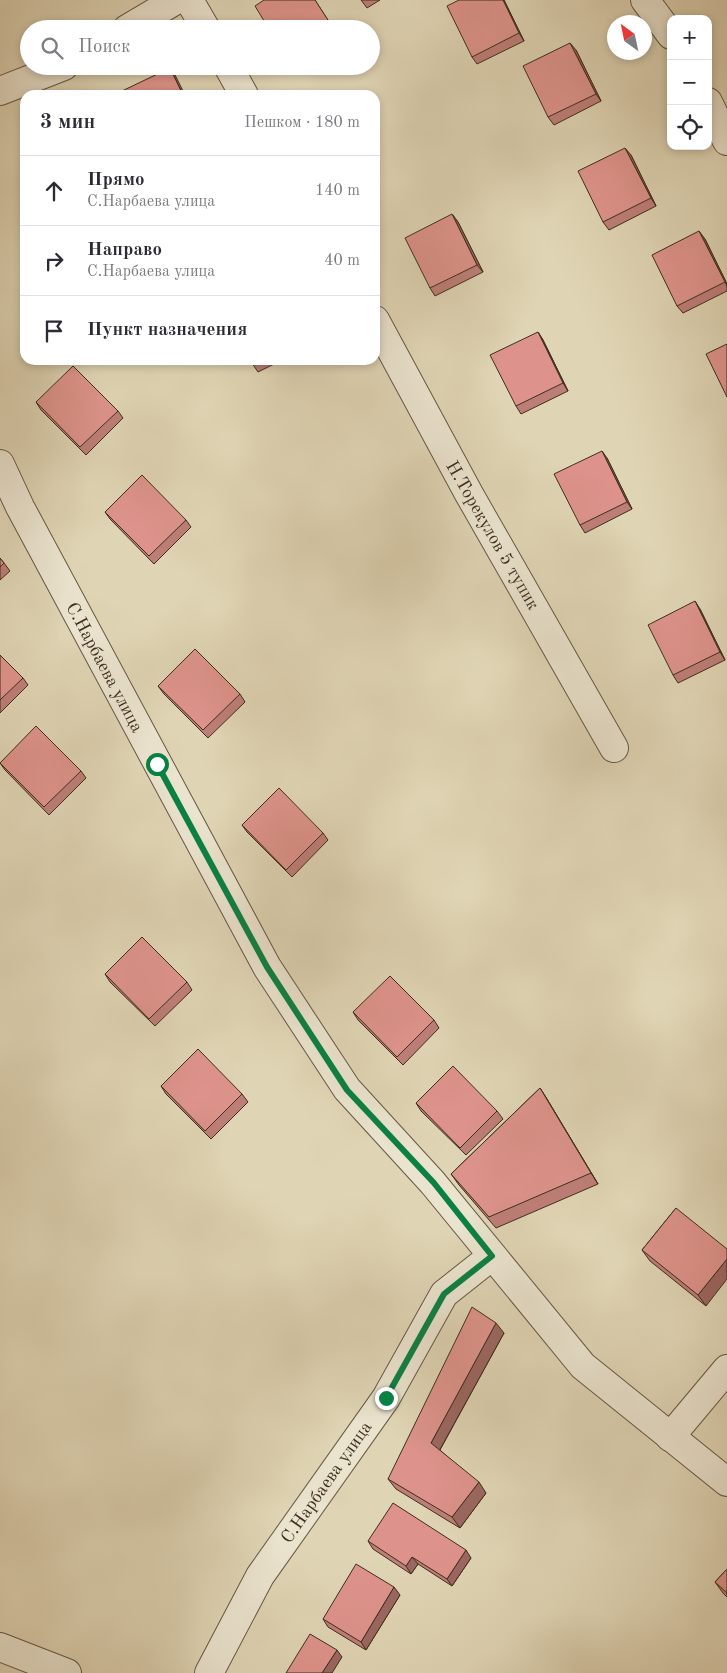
<!DOCTYPE html>
<html lang="ru">
<meta charset="utf-8">
<style>
body{margin:0;font-family:"Old Standard TT",serif;background:#f2f2f3;color:#2b2b33}
.controls{position:absolute;right:15px;top:15px;display:grid;overflow:hidden;border-radius:10px;box-shadow:0 2px 8px #0003}
.controls button{width:45px;height:45px;display:grid;place-items:center;padding:0;border:0;border-bottom:1px solid #e1e1e2;background:#fff;color:#2b2b33;font:25px sans-serif}
.compass{position:absolute;left:607px;top:15px;width:45px;height:45px;border-radius:50%;background:#fff;box-shadow:0 2px 8px #0003;rotate:327deg}
.stop{position:absolute;width:15px;height:15px;margin:-11px;border:4px solid #0b8043;border-radius:50%;background:#fff}
.stop.end{background:#0b8043;border-color:#fff;box-shadow:0 1px 5px #0008}
.list{margin:0;padding:0;list-style:none}
h2{display:flex;justify-content:space-between;align-items:center;height:65px;margin:0;padding:0 20px;font-size:21px}
h2 small{font-size:16px;font-weight:400;color:#7c7c81}
.list li{display:grid;grid-template-columns:32px 1fr auto;gap:15px;align-items:center;box-sizing:border-box;height:70px;padding:0 20px;border-top:1px solid #e1e1e2}
.list b{display:block;font-size:19px;white-space:nowrap}
.list p{margin:0;font-size:16px;white-space:nowrap;color:#7c7c81}
.list em{font-size:16px;font-style:normal;color:#7c7c81}
.icon{flex:none;width:28px;height:28px;fill:none;stroke:currentColor;stroke-width:2;stroke-linecap:round;stroke-linejoin:round}
.map{position:relative;flex:none;width:727px;height:1673px;overflow:hidden}
.search{position:absolute;background:#fff;box-shadow:0 2px 8px #0003;left:20px;top:20px;width:360px;height:55px;display:flex;align-items:center;gap:12px;box-sizing:border-box;padding:0 18px;border-radius:28px;color:#7c7c81;font-size:19px}
.panel{position:absolute;background:#fff;box-shadow:0 2px 8px #0003;left:20px;top:90px;width:360px;height:275px;border-radius:15px}
.map>svg:first-child{display:block}
.lines{fill:none;stroke-linecap:round;stroke-linejoin:round}
.minor-casing{stroke:#665844;stroke-width:30}
.minor{stroke:#eae3ce;stroke-width:28}
.wall{fill:#be7e78;stroke:#3e2e1e}
.shaded-wall{fill:#9b6761;stroke:#3e2e1e}
.building{fill:#dd938b;stroke:#3e2e1e}
.route{stroke:#0b8043;stroke-width:6}
.labels{text-anchor:middle;stroke-width:4.5;stroke-linejoin:round;paint-order:stroke}
.street-label{font-size:18px;fill:#3e2e1e;stroke:#eae3ce}
</style>
<div class="map">
<svg width="727" height="1673" viewBox="0 0 727 1673">
<rect width="100%" height="100%" fill="#dfd4b4"/>
<filter id="stains"><feTurbulence type="fractalNoise" baseFrequency=".004" numOctaves="4"/><feColorMatrix values="0 0 0 0 .2 0 0 0 0 .09 0 0 0 0 .02 0 0 0 .5 -.17"/></filter>
<radialGradient id="worn" r=".72"><stop offset=".6" stop-color="#630" stop-opacity="0"/><stop offset="1" stop-color="#630" stop-opacity=".3"/></radialGradient>
<g class="lines">
<g class="minor-casing">
<g id="minor">
<polyline points="189,0 206,29"/>
<polyline points="645,0 671,35"/>
<polyline points="127,29 176,0"/>
<polyline points="228,66 244,95"/>
<polyline points="0,91 64,66"/>
<polyline points="708,102 727,141"/>
<polyline points="375,320 469,494 614,748"/>
<polyline points="0,464 20,507 267,967 347,1089 433,1183 583,1366 727,1482"/>
<polyline points="670,1437 727,1369"/>
<polyline points="0,1647 67,1673"/>
<polyline points="209,1673 260,1576 386,1398 444,1294 492,1256"/>
</g>
</g>
<use href="#minor" class="minor"/>
</g>
<g class="wall">
<polygon points="264,0 315,0 333,28 332,29 269,29"/>
<polygon points="361,0 380,0 367,8"/>
<polygon points="504,0 524,41 477,64 472,57"/>
<polygon points="576,50 601,101 554,125 548,117"/>
<polygon points="631,155 656,206 609,230 603,222"/>
<polygon points="452,214 458,222 483,272 435,296 430,288"/>
<polygon points="705,239 727,284 727,291 683,313 677,306"/>
<polygon points="538,332 543,340 568,391 521,414 516,406"/>
<polygon points="250,360 282,360 258,372"/>
<polygon points="36,402 118,411 123,418 86,455 41,410"/>
<polygon points="607,458 632,509 585,533 580,525"/>
<polygon points="105,512 186,520 191,527 154,564 110,519"/>
<polygon points="0,558 4,563 10,571 0,580"/>
<polygon points="700,609 725,660 678,683 673,675"/>
<polygon points="0,655 23,678 28,685 0,713"/>
<polygon points="158,686 240,694 245,702 208,738 164,694"/>
<polygon points="0,763 81,771 86,778 49,815 5,770"/>
<polygon points="242,825 323,833 328,840 292,877 247,832"/>
<polygon points="105,974 187,982 192,990 155,1026 110,982"/>
<polygon points="353,1012 434,1020 439,1028 403,1065 358,1020"/>
<polygon points="161,1086 242,1094 248,1102 211,1139 166,1094"/>
<polygon points="540,1088 547,1099 598,1184 496,1228 459,1185 451,1174"/>
<polygon points="416,1103 497,1111 503,1119 466,1155 421,1111"/>
<polygon points="676,1208 706,1306 650,1261 642,1250"/>
<polygon points="504,1333 440,1450 486,1493 460,1528 396,1489 388,1479"/>
<polygon points="368,1541 471,1558 452,1586 418,1564 411,1574 373,1549"/>
<polygon points="727,1569 727,1597 723,1593 715,1582"/>
<polygon points="400,1595 366,1650 328,1627 323,1619"/>
</g>
<g class="shaded-wall">
<polygon points="503,0 504,0 524,41 519,33"/>
<polygon points="570,43 576,50 601,101 596,94"/>
<polygon points="170,68 175,75 185,95 183,95"/>
<polygon points="625,148 631,155 656,206 651,198"/>
<polygon points="452,214 458,222 483,272 477,265"/>
<polygon points="699,231 705,239 727,284 727,286"/>
<polygon points="538,332 543,340 568,391 563,383"/>
<polygon points="602,451 607,458 632,509 627,502"/>
<polygon points="695,601 700,609 725,660 720,652"/>
<polygon points="540,1088 547,1099 598,1184 591,1173"/>
<polygon points="727,1259 727,1279 706,1306 698,1295"/>
<polygon points="496,1323 504,1333 438,1453 431,1443"/>
<polygon points="479,1482 486,1493 460,1528 452,1517"/>
<polygon points="466,1550 471,1558 452,1586 447,1579"/>
<polygon points="412,1557 418,1564 411,1574 406,1566"/>
<polygon points="394,1587 400,1595 366,1650 361,1642"/>
<polygon points="337,1650 342,1657 332,1673 322,1673"/>
</g>
<g class="building">
<polygon points="264,0 315,0 328,20 315,29 269,29 255,6"/>
<polygon points="459,0 503,0 519,33 472,57 447,6"/>
<polygon points="570,43 596,94 548,117 523,66"/>
<polygon points="170,68 183,95 124,95 122,91"/>
<polygon points="625,148 651,198 603,222 578,171"/>
<polygon points="452,214 477,265 430,288 405,238"/>
<polygon points="699,231 725,282 677,306 652,255"/>
<polygon points="538,332 563,383 516,406 490,355"/>
<polygon points="727,344 727,397 706,354"/>
<polygon points="250,360 261,360 252,364"/>
<polygon points="73,366 118,411 80,447 36,402"/>
<polygon points="602,451 627,502 580,525 554,474"/>
<polygon points="142,475 186,520 149,556 105,512"/>
<polygon points="0,558 4,563 0,567"/>
<polygon points="695,601 720,652 673,675 648,625"/>
<polygon points="195,649 240,694 203,730 158,686"/>
<polygon points="0,655 23,678 0,700"/>
<polygon points="36,726 81,771 44,807 0,763"/>
<polygon points="279,788 323,833 286,870 242,825"/>
<polygon points="142,937 187,982 149,1019 105,974"/>
<polygon points="390,976 434,1020 397,1057 353,1012"/>
<polygon points="198,1049 242,1094 205,1131 161,1086"/>
<polygon points="453,1066 497,1111 460,1148 416,1103"/>
<polygon points="540,1088 591,1173 489,1217 451,1174"/>
<polygon points="676,1208 727,1249 727,1259 698,1295 642,1250"/>
<polygon points="472,1307 496,1323 431,1443 479,1482 452,1517 388,1479"/>
<polygon points="393,1503 466,1550 447,1579 412,1557 406,1566 368,1541"/>
<polygon points="356,1564 394,1587 361,1642 323,1619"/>
<polygon points="727,1569 727,1593 715,1582"/>
<polygon points="310,1634 337,1650 322,1673 286,1673"/>
</g>
<g class="lines">
<polyline class="route" points="157,764 267,967 347,1090 434,1183 492,1256 444,1294 386,1398"/>
</g>
<g class="labels">
<g class="street-label">
<text transform="translate(493 535) rotate(60)" y="6">Н.Торекулов 5 тупик</text>
<text transform="translate(105 667) rotate(62)" y="6">С.Нарбаева улица</text>
<text transform="translate(326 1482) rotate(-55)" y="6">С.Нарбаева улица</text>
</g>
</g>
<rect width="100%" height="100%" filter="url(#stains)"/>
<rect width="100%" height="100%" fill="url(#worn)"/>
</svg>
<div class="controls">
<button>+</button>
<button>−</button>
<button><svg class="icon" aria-label="locate" viewBox="0 0 24 24"><circle cx="12" cy="12" r="6"/><path d="M12 2v4M12 18v4M2 12h4M18 12h4"/></svg></button>
</div>
<svg class="compass" viewBox="-18 -18 36 36"><path d="M0-13l5 13h-10z" fill="#e53935"/><path d="M0 13l5-13h-10z" fill="#7c7c81"/></svg>
<div class="stop" style="left:157px;top:764px"></div>
<div class="stop end" style="left:386px;top:1398px"></div>
<div class="search"><svg class="icon" aria-label="search" viewBox="0 0 24 24"><circle cx="10" cy="10" r="6"/><path d="M15 15l6 6"/></svg>Поиск</div>
<section class="panel">
<h2>3 мин<small>Пешком · 180 m</small></h2>
<ul class="list">
<li><svg class="icon" aria-label="ahead" viewBox="0 0 24 24"><path d="M12 20V5M6 11l6-6 6 6"/></svg><div><b>Прямо</b><p>С.Нарбаева улица</p></div><em>140 m</em></li>
<li><svg class="icon" aria-label="right" viewBox="0 0 24 24"><path d="M7 20v-9h11M14 6l5 5-5 5"/></svg><div><b>Направо</b><p>С.Нарбаева улица</p></div><em>40 m</em></li>
<li><svg class="icon" aria-label="arrive" viewBox="0 0 24 24"><path d="M6 21V4h12l-3 4 3 4H6"/></svg><div><b>Пункт назначения</b></div></li>
</ul>
</section>
</div>
